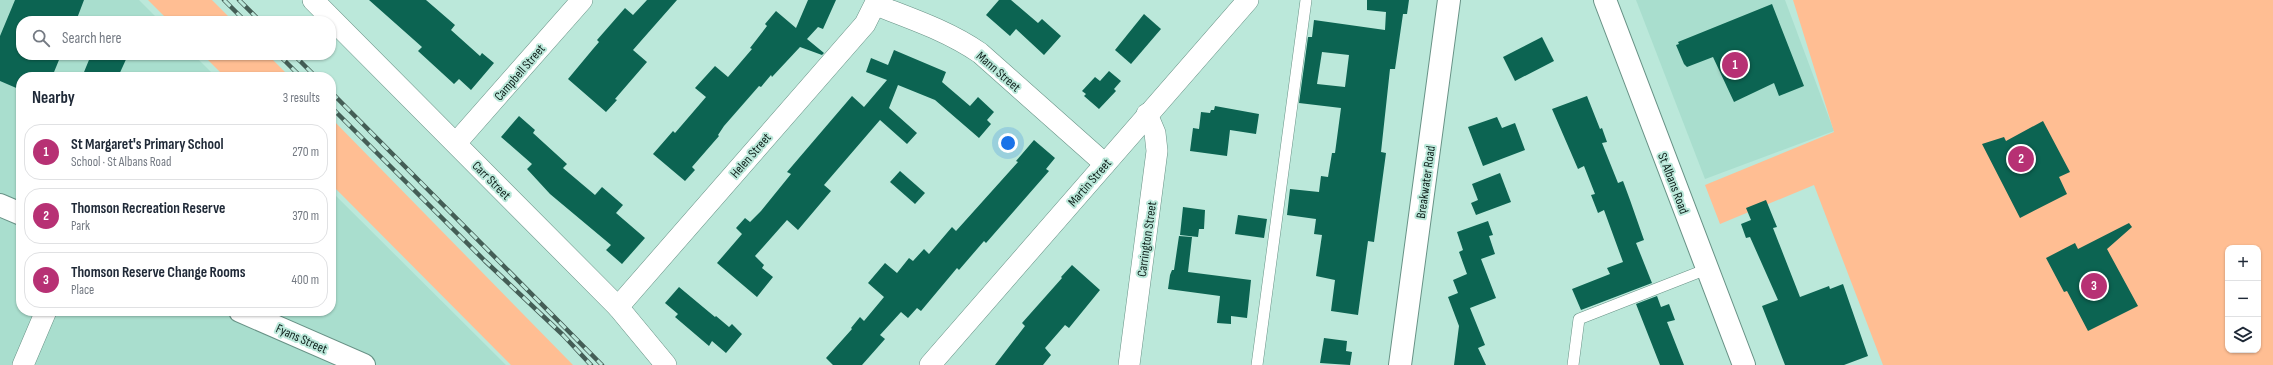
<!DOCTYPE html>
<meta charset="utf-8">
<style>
body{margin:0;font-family:"Sofia Sans Condensed",sans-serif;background:#f6f6f7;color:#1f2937}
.controls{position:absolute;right:12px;bottom:12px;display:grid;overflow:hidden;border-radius:8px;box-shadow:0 1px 3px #0004}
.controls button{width:36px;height:36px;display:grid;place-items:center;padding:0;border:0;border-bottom:1px solid #e0e1e3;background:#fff;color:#1f2937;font:20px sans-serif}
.you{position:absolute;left:1008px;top:143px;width:14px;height:14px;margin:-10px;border:3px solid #fff;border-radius:50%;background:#1a73e8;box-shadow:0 0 0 6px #1a73e833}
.badge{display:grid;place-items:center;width:26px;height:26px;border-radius:50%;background:#b73174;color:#fff;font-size:13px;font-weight:700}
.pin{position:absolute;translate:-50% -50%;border:2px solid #fff;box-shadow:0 1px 4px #0006}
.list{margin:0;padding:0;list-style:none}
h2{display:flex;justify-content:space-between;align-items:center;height:52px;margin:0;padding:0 16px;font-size:17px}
h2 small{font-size:13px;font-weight:400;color:#747a83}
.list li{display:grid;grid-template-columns:26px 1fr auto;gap:12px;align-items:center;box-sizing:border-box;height:56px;margin:0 8px 8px;padding:0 8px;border:1px solid #e0e1e3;border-radius:16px}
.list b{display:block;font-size:15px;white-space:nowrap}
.list p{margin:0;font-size:13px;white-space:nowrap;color:#747a83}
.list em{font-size:13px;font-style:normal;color:#747a83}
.icon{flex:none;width:22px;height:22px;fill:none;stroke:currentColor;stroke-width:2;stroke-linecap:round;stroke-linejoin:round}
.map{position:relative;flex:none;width:2273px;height:365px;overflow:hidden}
.search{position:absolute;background:#fff;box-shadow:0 1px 3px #0004;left:16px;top:16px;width:320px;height:44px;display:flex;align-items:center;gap:10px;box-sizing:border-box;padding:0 14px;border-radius:16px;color:#747a83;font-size:15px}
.panel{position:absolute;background:#fff;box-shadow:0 1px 3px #0004;left:16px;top:72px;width:320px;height:244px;border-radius:16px}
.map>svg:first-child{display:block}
.built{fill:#a9dece}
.green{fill:#ffbe93;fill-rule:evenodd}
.building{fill:#0c6452;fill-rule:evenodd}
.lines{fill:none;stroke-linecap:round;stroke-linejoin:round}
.lane-casing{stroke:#689286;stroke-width:12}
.street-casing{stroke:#689286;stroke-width:22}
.secondary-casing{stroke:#689286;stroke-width:24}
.lane{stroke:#fff;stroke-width:11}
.street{stroke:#fff;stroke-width:21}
.secondary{stroke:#fff;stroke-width:22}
.rail-casing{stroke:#445e56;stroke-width:4.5}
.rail{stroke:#bbe8da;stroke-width:3;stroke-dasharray:9;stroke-linecap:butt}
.labels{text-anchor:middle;stroke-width:4;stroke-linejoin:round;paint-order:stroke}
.street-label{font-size:13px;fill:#0e201b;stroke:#bbe8da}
</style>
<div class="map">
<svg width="2273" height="365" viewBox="0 0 2273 365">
<rect width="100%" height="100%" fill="#bbe8da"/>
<g class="built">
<polygon points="0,0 139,0 160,21 21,21 21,55 194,55 216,77 21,77 21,311 331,311 331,191 506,365 0,365"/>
<polygon points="1636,0 1785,0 1834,131 1705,179"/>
</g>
<g class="green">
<polygon points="148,0 212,0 233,21 169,21"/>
<path d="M1793,0H2273V365H1883L1814,185L1720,224L1705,185L1834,132ZM2228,248H2258V350H2228Z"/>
<polygon points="203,55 268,55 290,77 225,77"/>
<polygon points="331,118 573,365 511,365 331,184"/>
</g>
<g class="building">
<polygon points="15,0 84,0 76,21 21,21 21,55 61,55 52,77 21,77 21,90 0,81 0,36"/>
<polygon points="369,0 426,0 455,25 451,30 480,56 482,53 494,63 471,90 459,79 454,84 418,51 422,47"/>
<polygon points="647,0 677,0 633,50 647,62 615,99 617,100 606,112 568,79 593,49 599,42 597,40 625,8 633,15"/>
<polygon points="808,0 836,0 823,29 818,27 807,39 824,53 822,55 800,47 772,77 771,75 761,87 759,86 724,126 718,135 719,136 692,167 695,170 685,181 653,154 673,131 675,133 706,97 695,88 715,66 728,77 752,49 750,48 767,26 765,24 776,11 796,28"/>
<polygon points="999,0 1011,0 1038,23 1042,19 1061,36 1044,55 1016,29 1010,36 986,15"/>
<path d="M1367,0H1409L1407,14H1403L1395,69H1390L1381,152L1386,153L1374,242L1368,241L1358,315L1331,311L1335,280L1316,276L1322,235L1314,234L1316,219L1287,215L1290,189L1319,192L1321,176L1328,177L1332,153H1335L1341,108L1299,103L1308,37H1312L1314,20L1385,30L1386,12L1367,10ZM1322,52L1349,55L1345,87L1317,84Z"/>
<polygon points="1772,4 1804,86 1779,96 1774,83 1734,102 1713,57 1687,67 1684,64 1676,45 1679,44 1678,42"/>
<polygon points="1144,14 1161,29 1131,64 1115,50"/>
<polygon points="1542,37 1554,61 1515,81 1503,57"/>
<polygon points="894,50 946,72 942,82 970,106 978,97 994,112 987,120 991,124 979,138 935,100 898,85 889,108 917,133 907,144 880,120 824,185 831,191 798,230 787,220 755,256 764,265 762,268 773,277 757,297 717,263 742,234 736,228 745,218 750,222 761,211 791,174 787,172 852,96 864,107 887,80 866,72 871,58 888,65"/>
<polygon points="91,55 128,55 118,77 82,77"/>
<polygon points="1109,71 1121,81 1114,89 1116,91 1099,109 1084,96 1086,94 1082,91 1095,77 1100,81"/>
<polygon points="1587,96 1600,129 1602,128 1607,142 1602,143 1618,183 1623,181 1630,200 1644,240 1636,243 1652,283 1581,310 1572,289 1610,274 1607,268 1623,262 1604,210 1598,213 1591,195 1595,194 1584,166 1578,169 1552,109"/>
<polygon points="1215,106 1259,114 1256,134 1230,130 1227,156 1190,151 1193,128 1199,129 1201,112 1210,113 1211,110 1214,110"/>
<polygon points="519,116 535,130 533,133 567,164 563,168 595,195 602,187 623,205 616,213 645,238 622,264 606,250 611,245 550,194 527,169 532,164 501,137"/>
<polygon points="1497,117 1502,128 1515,123 1525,150 1483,166 1468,127"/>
<polygon points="2043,121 2070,172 2059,177 2067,194 2020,218 1982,144 2004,137 2006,141"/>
<polygon points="1034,140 1055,158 1046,169 1049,171 986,243 984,241 959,270 957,268 921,311 917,308 908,318 901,312 880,335 885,339 862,365 833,365 826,358 852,329 851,328 860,317 864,321 884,297 868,283 885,263 897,273 909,258 913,261 924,249 929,254 952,227 956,231 1018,162 1016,161"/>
<polygon points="900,171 925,193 915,204 890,182"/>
<polygon points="1500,173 1511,202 1476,215 1471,203 1478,200 1472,184"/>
<polygon points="1766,200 1777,227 1773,228 1800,297 1829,286 1830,289 1843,284 1868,356 1844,365 1785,365 1762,306 1778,300 1750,237 1746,238 1741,224 1751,220 1746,208"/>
<polygon points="1183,207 1205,210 1204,229 1199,229 1198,237 1180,235"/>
<polygon points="1238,215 1267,219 1264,238 1235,234"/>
<polygon points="1488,221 1493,235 1489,236 1495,254 1481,259 1496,298 1470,308 1485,345 1478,348 1486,365 1454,365 1459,326 1448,297 1458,293 1453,280 1467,274 1459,252 1463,250 1457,232"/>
<polygon points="2129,223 2132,227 2107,249 2138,306 2088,331 2067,291 2064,292 2046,258 2075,243 2078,249"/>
<polygon points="1179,236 1192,237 1188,272 1251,280 1247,318 1231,316 1231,324 1217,323 1220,296 1168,289 1170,275 1172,270 1174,270"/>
<polygon points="1072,265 1100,290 1069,328 1065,325 1045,348 1051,355 1043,365 995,365 1025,326 1022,323 1062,278 1061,277"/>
<polygon points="679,287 715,317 716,316 729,327 732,324 742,334 726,353 712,341 709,346 675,317 678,314 665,303"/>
<polygon points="1657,296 1661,307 1669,304 1675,320 1667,322 1684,365 1660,365 1636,304"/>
<polygon points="1324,338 1347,341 1346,351 1352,352 1350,365 1320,363"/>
</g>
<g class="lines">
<g class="lane-casing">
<g id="lane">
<polyline points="1257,365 1306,0"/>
<polyline points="1573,365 1579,319 1707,269"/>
</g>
</g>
<g class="street-casing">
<g id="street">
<polyline points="313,0 618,307 666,365"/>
<path d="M876,5C912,19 948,31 980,53L1105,164"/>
<polyline points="456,143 582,0"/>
<polyline points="618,307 865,24 877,0"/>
<polyline points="23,365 46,311"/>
<polyline points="930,365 1248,0"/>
<polyline points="1129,365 1157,151 1155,133 1147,114"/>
</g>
</g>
<g class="secondary-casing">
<g id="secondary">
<polyline points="1605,0 1744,365"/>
<polyline points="0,205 21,214"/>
<polyline points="240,311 364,365"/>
<polyline points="1400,365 1449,0"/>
</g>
</g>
<use href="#lane" class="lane"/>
<use href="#street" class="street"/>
<use href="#secondary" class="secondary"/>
<g class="rail-casing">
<g id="rail">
<polyline points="224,0 245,21"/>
<polyline points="239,0 260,21"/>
<polyline points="279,55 301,77"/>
<polyline points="294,55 316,77"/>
<polyline points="331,92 602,365"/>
<polyline points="331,107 485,261 563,335 591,365"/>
</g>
</g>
<use href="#rail" class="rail"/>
</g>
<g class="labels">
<g class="street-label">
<text transform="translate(999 71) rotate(41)" y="5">Mann Street</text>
<text transform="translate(519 72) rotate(-49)" y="5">Campbell Street</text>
<text transform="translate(750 155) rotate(-49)" y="5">Helen Street</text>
<text transform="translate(492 180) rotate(45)" y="5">Carr Street</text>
<text transform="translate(1089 182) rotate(-49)" y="5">Martin Street</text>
<text transform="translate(1425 182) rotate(-82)" y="5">Breakwater Road</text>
<text transform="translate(1674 183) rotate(69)" y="5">St Albans Road</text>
<text transform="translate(1146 239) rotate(-82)" y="5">Carrington Street</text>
<text transform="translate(302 338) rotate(24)" y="5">Fyans Street</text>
</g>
</g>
</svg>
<div class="controls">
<button>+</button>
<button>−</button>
<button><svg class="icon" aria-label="layers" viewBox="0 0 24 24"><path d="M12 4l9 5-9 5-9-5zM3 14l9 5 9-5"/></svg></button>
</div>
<div class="you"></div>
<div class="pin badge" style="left:1735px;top:65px">1</div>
<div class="pin badge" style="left:2021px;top:159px">2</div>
<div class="pin badge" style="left:2094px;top:286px">3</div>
<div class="search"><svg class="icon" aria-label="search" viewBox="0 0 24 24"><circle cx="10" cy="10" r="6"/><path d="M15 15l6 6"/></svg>Search here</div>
<section class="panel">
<h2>Nearby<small>3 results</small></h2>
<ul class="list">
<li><span class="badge">1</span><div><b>St Margaret's Primary School</b><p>School · St Albans Road</p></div><em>270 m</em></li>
<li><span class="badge">2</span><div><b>Thomson Recreation Reserve</b><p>Park</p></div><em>370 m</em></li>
<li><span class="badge">3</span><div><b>Thomson Reserve Change Rooms</b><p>Place</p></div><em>400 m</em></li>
</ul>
</section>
</div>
